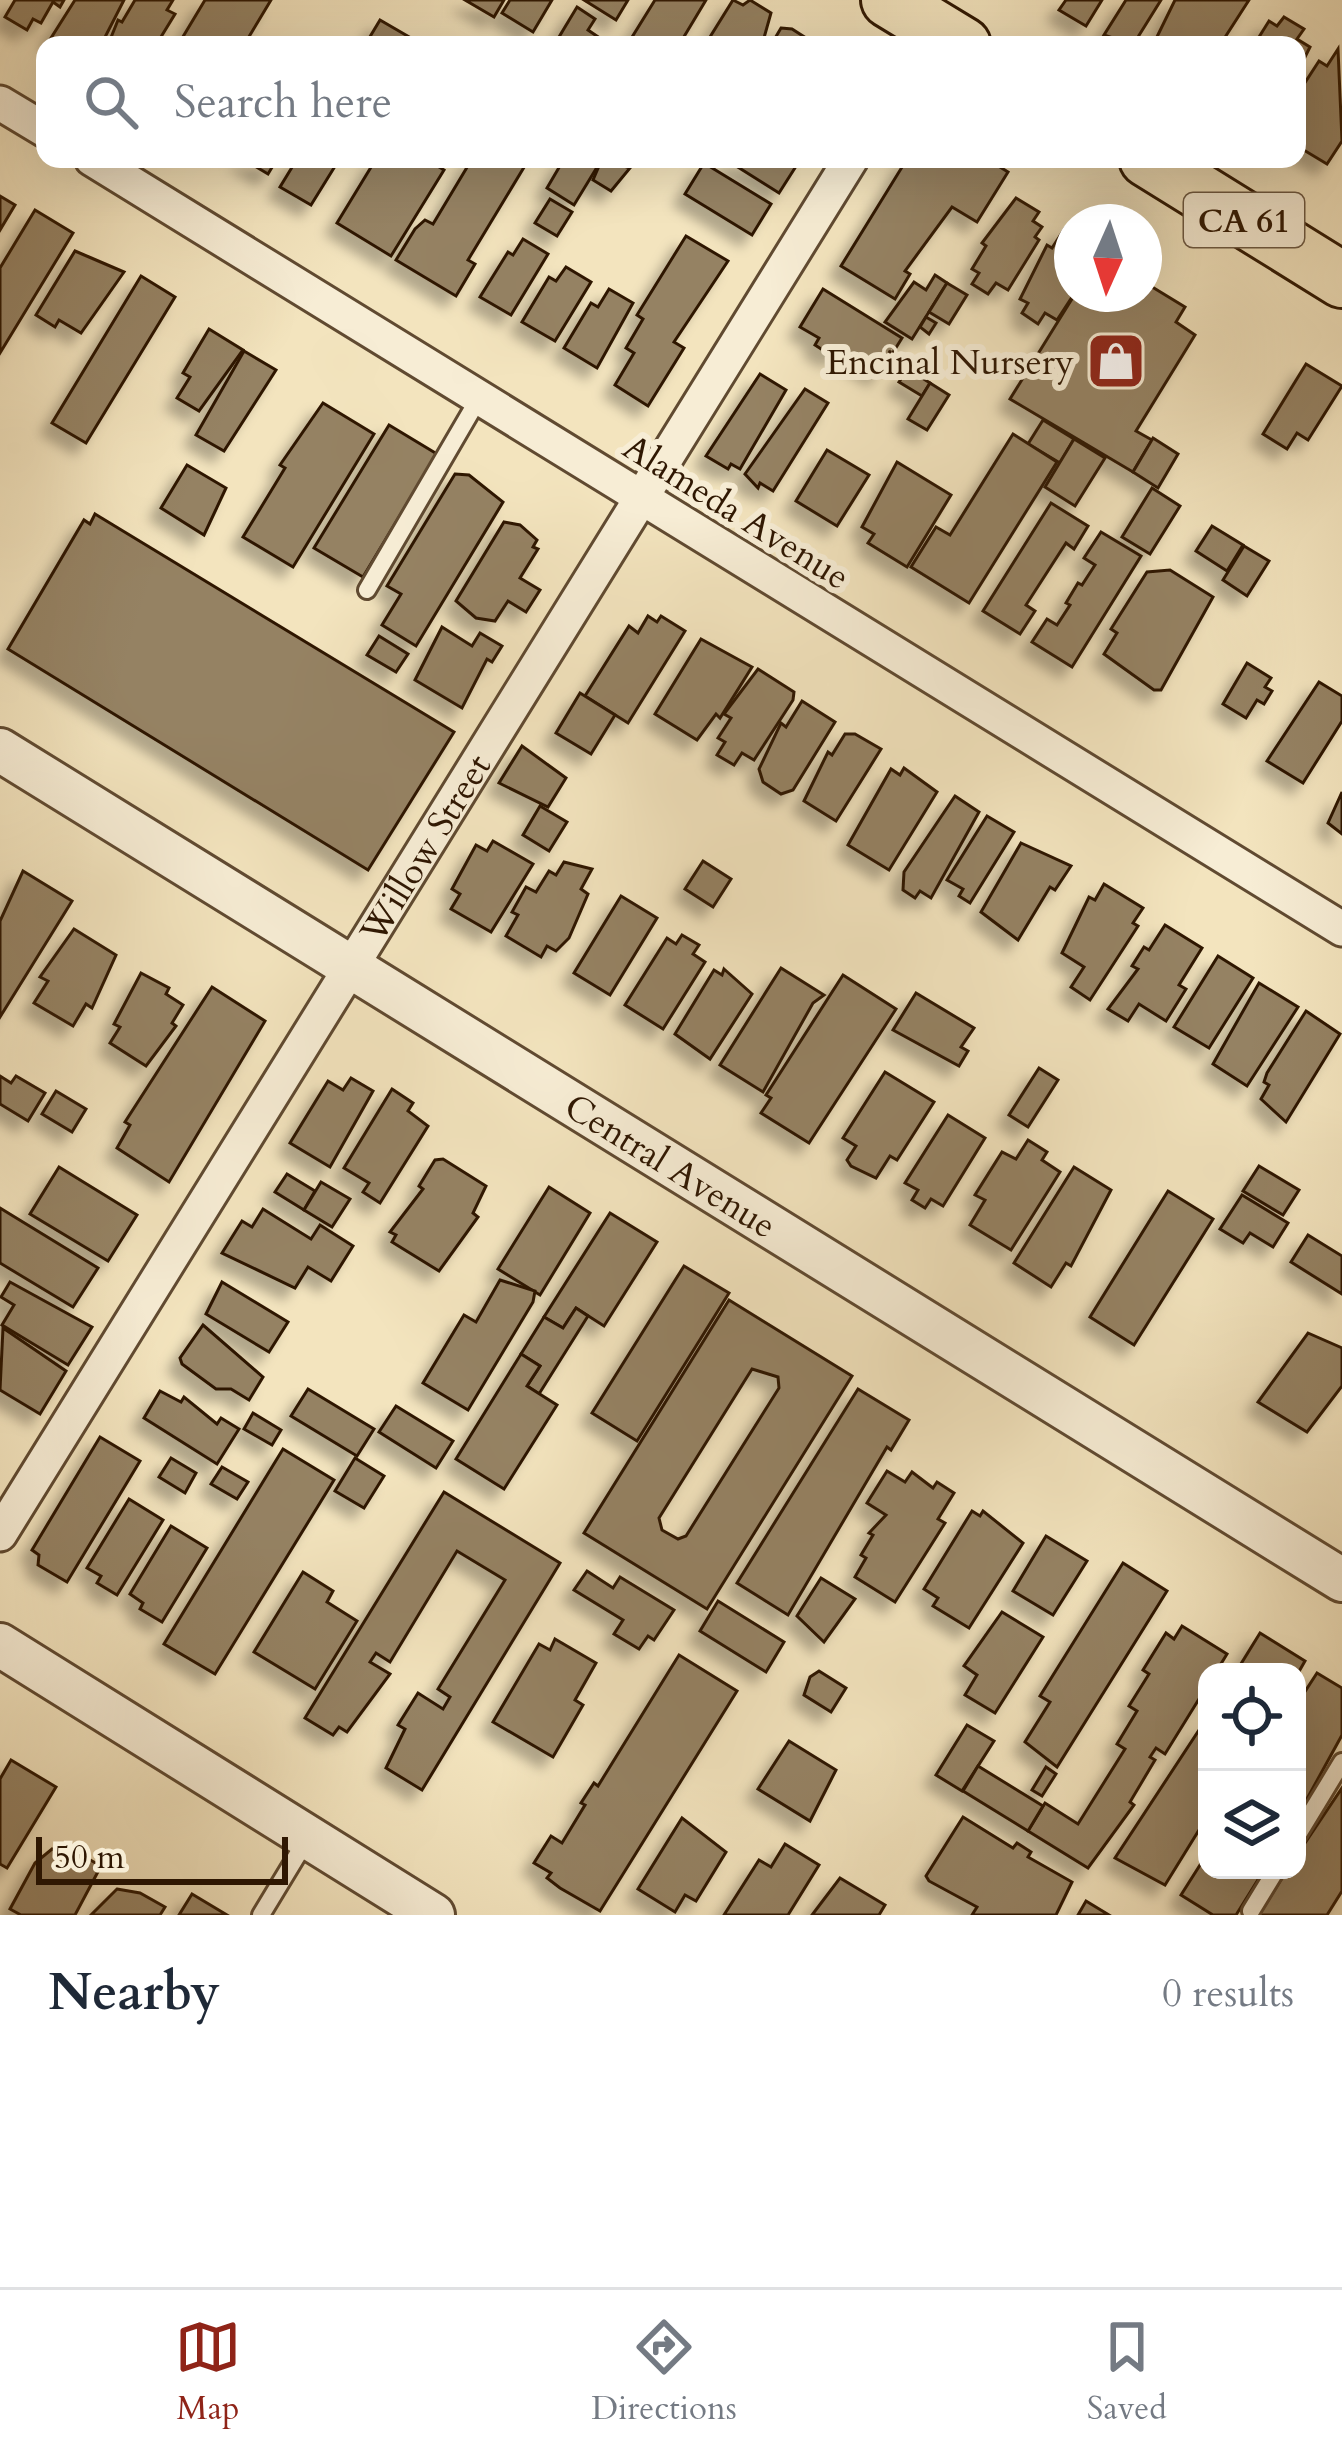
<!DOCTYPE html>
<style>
body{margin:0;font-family:Cardo,serif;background:#f6f6f7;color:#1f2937}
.controls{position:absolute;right:36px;bottom:36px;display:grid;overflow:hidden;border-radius:24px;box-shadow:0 12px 48px #0002}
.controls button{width:108px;height:108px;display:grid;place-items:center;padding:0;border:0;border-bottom:3px solid #e0e1e3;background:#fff;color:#1f2937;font:60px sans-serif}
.compass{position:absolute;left:1054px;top:204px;width:108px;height:108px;border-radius:50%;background:#fff;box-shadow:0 12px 48px #0002;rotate:183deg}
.scale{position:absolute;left:36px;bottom:30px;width:252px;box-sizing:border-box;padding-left:12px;border:6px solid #2f1702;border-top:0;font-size:33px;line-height:42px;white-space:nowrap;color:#2f1702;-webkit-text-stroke:9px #f7edd5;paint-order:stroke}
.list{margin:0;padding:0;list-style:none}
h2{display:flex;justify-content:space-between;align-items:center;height:156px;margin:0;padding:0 48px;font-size:51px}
h2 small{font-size:39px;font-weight:400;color:#747a83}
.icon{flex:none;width:66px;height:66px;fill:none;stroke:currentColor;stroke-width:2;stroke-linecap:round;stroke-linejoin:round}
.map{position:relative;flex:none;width:1342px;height:1915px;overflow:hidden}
.search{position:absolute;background:#fff;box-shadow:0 12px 48px #0002;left:36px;right:36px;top:36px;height:132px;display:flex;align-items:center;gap:30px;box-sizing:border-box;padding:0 42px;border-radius:24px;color:#747a83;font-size:45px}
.sheet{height:372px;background:#fff}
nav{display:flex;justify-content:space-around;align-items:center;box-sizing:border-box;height:168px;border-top:3px solid #e0e1e3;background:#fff;font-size:33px;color:#747a83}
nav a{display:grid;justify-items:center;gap:6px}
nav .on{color:#8f2418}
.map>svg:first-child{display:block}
.building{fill:#958264;stroke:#2f1702;stroke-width:3;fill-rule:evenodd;filter:url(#shadow)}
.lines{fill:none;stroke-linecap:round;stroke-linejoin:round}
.service-casing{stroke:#604a31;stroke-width:22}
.minor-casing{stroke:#604a31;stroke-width:39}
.tertiary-casing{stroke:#604a31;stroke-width:48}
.primary-casing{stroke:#2f1702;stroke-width:60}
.service{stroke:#f7edd5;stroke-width:16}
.minor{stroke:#f7edd5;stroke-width:33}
.tertiary{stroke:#f7edd5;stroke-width:42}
.primary{stroke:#f3e4be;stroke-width:54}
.labels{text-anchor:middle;stroke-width:12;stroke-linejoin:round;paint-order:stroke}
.shield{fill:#f7edd5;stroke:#6b5741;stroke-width:3}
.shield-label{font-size:33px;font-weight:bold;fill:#2f1702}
.poi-label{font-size:36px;fill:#2f1702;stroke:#f7edd5;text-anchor:end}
.street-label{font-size:36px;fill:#2f1702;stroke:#f7edd5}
</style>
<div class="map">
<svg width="1342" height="1915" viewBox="0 0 1342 1915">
<defs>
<filter id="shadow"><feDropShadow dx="-11" dy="11" stdDeviation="6" flood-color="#0004"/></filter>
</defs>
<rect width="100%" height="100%" fill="#f3e4be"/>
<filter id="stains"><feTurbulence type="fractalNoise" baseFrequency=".00167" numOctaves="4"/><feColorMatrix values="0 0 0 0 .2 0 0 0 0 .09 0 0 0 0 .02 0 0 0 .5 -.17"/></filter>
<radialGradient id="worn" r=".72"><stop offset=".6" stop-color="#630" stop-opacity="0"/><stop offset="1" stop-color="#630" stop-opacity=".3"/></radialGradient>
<g class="building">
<polygon points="15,0 64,0 60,7 53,2 41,23 33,19 27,30 5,17"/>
<polygon points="75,0 124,0 101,45 63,45 51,38"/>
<polygon points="135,0 173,0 167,10 175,14 156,45 108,45 118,20 122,22"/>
<polygon points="205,0 271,0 244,45 178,45"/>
<polygon points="465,0 504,0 494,17"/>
<polygon points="510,0 552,0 533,32 502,13"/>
<polygon points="584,0 628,0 616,20"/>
<polygon points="655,0 706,0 679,45 634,45 629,42"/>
<polygon points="733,0 743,5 750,0 771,13 762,45 705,45"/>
<polygon points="1066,0 1102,0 1086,26 1059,10"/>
<polygon points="1126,0 1161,0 1133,45 1104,35"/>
<polygon points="1175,0 1249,0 1220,45 1144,45 1153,45"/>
<polygon points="577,7 595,19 588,30 610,45 556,42"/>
<polygon points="1284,17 1304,29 1297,39 1310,47 1297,73 1297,45 1254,45 1269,21 1277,26"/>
<polygon points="380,20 423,45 365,45"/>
<polygon points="781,28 792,29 817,45 771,45"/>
<polygon points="1338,49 1342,141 1327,164 1297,146 1297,95 1319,61 1327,66"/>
<polygon points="243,159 277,159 268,174"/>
<polygon points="297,159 337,163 311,205 280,187"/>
<polygon points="376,159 426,159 444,170 391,256 337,223"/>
<polygon points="472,159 529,159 468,260 475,264 456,296 396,260 415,229 425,220 433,224"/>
<polygon points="564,159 602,159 574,205 547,188"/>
<polygon points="602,159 630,168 611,191 593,180"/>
<polygon points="725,159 799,159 800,160 779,193"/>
<polygon points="907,159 984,163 987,159 1008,172 977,222 952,207 905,271 910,274 895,299 841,266"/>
<polygon points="704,163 771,204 752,235 685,194"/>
<polygon points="0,196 15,205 0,230"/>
<polygon points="1016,198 1039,212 1033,221 1042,227 1035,237 1039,240 1008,290 996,283 988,294 972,284 979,273 972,269 986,246 982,243"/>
<polygon points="550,199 572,212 557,236 535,223"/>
<polygon points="35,210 73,233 0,353 0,268"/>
<polygon points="1065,228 1072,232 1074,294 1057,320 1045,313 1038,324 1022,313 1028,303 1020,299 1047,245 1052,248"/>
<polygon points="686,236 728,261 674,342 684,348 648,406 615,385 634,353 626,348 643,319 637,315"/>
<polygon points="523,239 548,254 511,315 480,297 508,252 513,255"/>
<polygon points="75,251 124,272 81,333 59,320 55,327 36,315"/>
<polygon points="566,267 591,282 555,341 522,322 549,277 556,281"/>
<polygon points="935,275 947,283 912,339 885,322 914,282 926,290"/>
<polygon points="141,276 175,297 86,443 52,423"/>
<polygon points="1144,282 1185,307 1176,322 1195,335 1136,431 1152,440 1133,472 1010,399 1075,294 1144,294"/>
<polygon points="947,283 967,295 949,324 929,312"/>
<polygon points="609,289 633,303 597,368 564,348 591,303 598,307"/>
<polygon points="823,289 902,338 879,375 837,349 832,356 815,345 819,338 800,327"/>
<polygon points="926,317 936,323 929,334 920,327"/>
<polygon points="209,329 243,350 199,411 177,398 190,377 183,373"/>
<polygon points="244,351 276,370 224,451 196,435"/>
<polygon points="1306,364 1342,386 1308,440 1297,433 1287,449 1263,434"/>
<polygon points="908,369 930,383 922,396 899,382"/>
<polygon points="760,374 786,390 740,469 731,464 728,469 706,456"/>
<polygon points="930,383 949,395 927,430 908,419"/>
<polygon points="805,389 828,403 773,491 760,483 758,488 745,474"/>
<polygon points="323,403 374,434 293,567 243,537 285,468 280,465"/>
<polygon points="1043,420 1074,439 1060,463 1028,444"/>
<polygon points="389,425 437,454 363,577 314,548"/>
<polygon points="1013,434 1057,462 969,603 911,567 936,527 950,535"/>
<polygon points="1153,438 1178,454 1158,488 1133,472"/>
<polygon points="1074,439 1105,458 1075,506 1045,487"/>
<polygon points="827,450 869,475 837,526 796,501"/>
<polygon points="897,462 951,495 907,567 868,543 874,534 862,527"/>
<polygon points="187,465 226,488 204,535 161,508"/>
<polygon points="455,474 469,475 503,502 416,646 382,625 401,594 387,586"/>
<polygon points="1152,488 1180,506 1150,554 1122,537"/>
<polygon points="1051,503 1088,526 1074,549 1066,543 1026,605 1035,611 1020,634 983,611"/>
<polygon points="95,514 454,732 368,870 8,649 84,520 90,524"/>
<polygon points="504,522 520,525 537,540 533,547 538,549 520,578 540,590 526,612 508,601 495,621 476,618 456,601"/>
<polygon points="1212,526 1243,545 1227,571 1196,551"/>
<polygon points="1101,532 1141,556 1072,667 1032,642 1047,619 1057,625 1070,605 1066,603 1078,583 1082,585 1095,565 1084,558"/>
<polygon points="1244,546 1269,561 1247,596 1223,580"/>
<polygon points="1170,570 1213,597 1161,690 1154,690 1104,654 1117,633 1111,629 1147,572"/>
<polygon points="648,616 657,622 661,616 685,631 628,723 585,696 629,626 638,633"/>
<polygon points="442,627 472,646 480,633 502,646 492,662 487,659 462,708 415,680"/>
<polygon points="379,636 408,654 396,672 367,655"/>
<polygon points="701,639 752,667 720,718 716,714 697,740 655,714"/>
<polygon points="1247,663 1271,678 1265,687 1272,691 1264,704 1257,700 1246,718 1223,704"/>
<polygon points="758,669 794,692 793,700 754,760 742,753 734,765 717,755 725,742 718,738 731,718 724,714"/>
<polygon points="1319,682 1342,696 1342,721 1303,783 1267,761"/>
<polygon points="580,693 615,715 591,754 556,733"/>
<polygon points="802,701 835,722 793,790 781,794 763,782 759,769 781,723 786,727"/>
<polygon points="845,734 855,734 881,749 836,821 804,801 828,752 832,755"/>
<polygon points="522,746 566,778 548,807 499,783"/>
<polygon points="904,768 937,792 889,870 848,845 891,769 900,775"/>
<polygon points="1342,792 1342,834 1328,823"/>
<polygon points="955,796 979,812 931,898 920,891 915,898 903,890 904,872"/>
<polygon points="540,806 567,822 549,851 523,835"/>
<polygon points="987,816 1014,832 970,903 959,896 963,889 947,880"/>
<polygon points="493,841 533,864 491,932 451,909 460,894 452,889 476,845 487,851"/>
<polygon points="1021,843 1071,866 1055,890 1050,887 1018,940 981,912"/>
<polygon points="703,861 731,879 713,907 685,889"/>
<polygon points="564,862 592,869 581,889 588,894 569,938 556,951 547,946 541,957 506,936 518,915 512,912 526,887 536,892 549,871 556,875"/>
<polygon points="23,871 72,901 0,1017 0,921"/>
<polygon points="1104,884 1143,908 1133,923 1138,926 1090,1000 1071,987 1084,967 1062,953 1089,897 1095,900"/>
<polygon points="621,896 657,918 610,995 574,973"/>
<polygon points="1165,925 1202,948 1179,985 1186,989 1166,1021 1139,1004 1128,1021 1108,1009 1138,969 1132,966 1144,947 1149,950"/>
<polygon points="74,929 116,955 92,1008 86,1004 73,1026 34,1003 48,981 40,977"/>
<polygon points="682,935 699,945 693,954 705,962 663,1029 625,1005 667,938 676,944"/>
<polygon points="1218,956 1253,978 1209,1048 1174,1027"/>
<polygon points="781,968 824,995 813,1003 763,1092 720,1065"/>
<polygon points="724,969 752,994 710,1059 675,1034 714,970 722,975"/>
<polygon points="141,973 169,988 166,994 183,1005 172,1023 176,1026 146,1066 110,1043 120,1027 114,1024"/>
<polygon points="843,975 896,1009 809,1143 761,1113 771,1098 766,1095"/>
<polygon points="1259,983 1298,1007 1247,1086 1213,1064"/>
<polygon points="212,987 265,1021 169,1182 117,1148 130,1125 125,1122"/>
<polygon points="916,993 974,1028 961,1047 968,1051 959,1066 893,1030"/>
<polygon points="1306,1011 1340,1034 1286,1122 1261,1099 1269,1085 1264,1082 1267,1073"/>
<polygon points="1039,1068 1058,1080 1028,1127 1009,1115"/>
<polygon points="885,1072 934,1102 897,1160 890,1156 876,1178 851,1166 847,1160 856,1146 843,1138"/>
<polygon points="0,1076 11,1083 16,1076 45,1093 28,1121 0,1104"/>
<polygon points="351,1078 373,1091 330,1167 290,1143 328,1081 343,1090"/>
<polygon points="392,1089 413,1103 408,1111 428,1126 380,1203 363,1192 369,1183 344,1168"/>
<polygon points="56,1091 86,1109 72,1132 42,1114"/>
<polygon points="948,1115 985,1138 943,1206 931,1199 925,1208 912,1200 918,1190 905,1183"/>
<polygon points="1028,1140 1047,1152 1042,1160 1060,1172 1011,1250 970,1225 985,1200 975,1195 1002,1152 1016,1159"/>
<polygon points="443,1159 486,1186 473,1213 478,1217 439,1271 392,1242 396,1235 390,1232 423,1189 419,1186 435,1160"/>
<polygon points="1259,1166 1299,1190 1283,1215 1243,1191"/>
<polygon points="59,1167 137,1215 108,1261 30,1214"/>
<polygon points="1074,1167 1111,1190 1071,1266 1066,1263 1051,1287 1014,1263"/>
<polygon points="287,1174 315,1191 304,1210 275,1192"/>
<polygon points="321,1182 350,1199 332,1227 304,1210"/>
<polygon points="549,1187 590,1213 540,1295 498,1269"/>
<polygon points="1168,1191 1213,1219 1134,1345 1090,1317"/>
<polygon points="1242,1195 1288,1223 1273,1247 1250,1233 1243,1243 1220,1229"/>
<polygon points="0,1208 98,1268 73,1307 0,1263"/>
<polygon points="263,1209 311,1239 320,1225 353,1246 331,1281 308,1267 295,1288 222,1253 242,1221 252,1227"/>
<polygon points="610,1213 657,1242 604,1326 576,1308 563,1328 544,1317"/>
<polygon points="1308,1235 1342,1256 1342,1294 1291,1262"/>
<polygon points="684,1266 729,1293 637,1441 592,1413"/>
<polygon points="500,1280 535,1291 533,1302 468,1410 423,1383 464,1315 476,1322"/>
<polygon points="10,1282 92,1327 68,1365 2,1325 14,1305 1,1297"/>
<polygon points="222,1282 288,1322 269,1352 206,1314"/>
<path d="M729,1300L852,1376L707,1609L584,1533ZM752,1369L778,1377L779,1388L686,1536L678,1539L662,1530L659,1518Z"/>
<polygon points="576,1308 588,1316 539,1394 527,1386 540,1366 521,1354 544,1317 563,1328"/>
<polygon points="203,1325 263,1377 249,1400 231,1389 216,1389 182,1364 180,1358"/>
<polygon points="3,1328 66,1371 40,1414 0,1390"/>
<polygon points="1308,1333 1342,1348 1342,1386 1307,1432 1258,1402"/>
<polygon points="521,1354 540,1366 527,1386 557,1405 504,1489 456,1459"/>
<polygon points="308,1389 374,1429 357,1456 291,1416"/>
<polygon points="858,1389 909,1420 891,1450 887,1447 788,1615 737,1583"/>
<polygon points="160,1391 181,1402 184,1397 217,1424 221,1418 239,1429 217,1464 144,1418"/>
<polygon points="396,1406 453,1441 436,1468 379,1432"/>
<polygon points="253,1413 281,1430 272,1445 244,1429"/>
<polygon points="100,1437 140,1461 67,1582 38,1565 39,1555 32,1550"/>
<polygon points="283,1449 334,1480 215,1674 164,1644"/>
<polygon points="171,1458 196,1473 185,1493 159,1477"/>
<polygon points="355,1458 384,1476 364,1508 335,1491"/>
<polygon points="222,1467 248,1482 237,1499 211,1484"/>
<polygon points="887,1471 905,1482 912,1472 933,1488 937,1482 954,1493 938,1519 945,1523 895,1602 855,1577 866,1558 861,1555 873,1535 869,1533 886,1515 867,1503"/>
<polygon points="444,1492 560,1563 422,1790 386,1768 405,1729 398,1725 418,1693 443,1709 450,1697 438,1689 505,1580 457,1551 390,1662 376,1653 370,1662 390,1674 347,1732 339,1727 333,1735 305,1718"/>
<polygon points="129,1499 163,1520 117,1595 97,1583 101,1576 87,1568"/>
<polygon points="972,1511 980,1516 983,1511 1023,1543 969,1628 933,1606 938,1598 924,1589"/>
<polygon points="171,1526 207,1548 162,1622 140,1609 143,1603 130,1594"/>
<polygon points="1046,1536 1087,1561 1053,1615 1013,1591"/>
<polygon points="1123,1563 1167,1591 1057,1767 1025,1742 1050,1702 1040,1696"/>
<polygon points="587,1571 613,1588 620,1577 674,1610 654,1640 648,1636 639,1649 614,1634 623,1620 574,1590"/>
<polygon points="303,1572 333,1591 327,1602 357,1621 315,1689 254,1652"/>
<polygon points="821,1578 855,1599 824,1642 797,1616"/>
<polygon points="718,1601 784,1642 766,1672 700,1631"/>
<polygon points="1002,1612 1043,1637 995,1713 965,1695 977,1675 964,1666"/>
<polygon points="1182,1626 1227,1654 1216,1672 1207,1672 1207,1686 1165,1754 1156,1748 1150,1757 1155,1760 1130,1802 1134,1805 1088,1868 1028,1831 1045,1803 1078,1824 1125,1749 1117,1744 1137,1711 1129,1706 1149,1674 1143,1670 1166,1633 1174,1639"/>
<polygon points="1260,1633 1305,1661 1297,1675 1236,1672"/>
<polygon points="555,1639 596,1663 575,1700 583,1705 553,1757 493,1722 539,1644 550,1650"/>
<polygon points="679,1655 737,1691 600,1911 560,1888 547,1878 551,1873 534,1863 551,1836 562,1843 585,1805 581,1803 594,1783 598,1786"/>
<polygon points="819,1671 846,1688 831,1712 804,1695 810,1677"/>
<polygon points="1317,1673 1342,1688 1342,1735 1297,1817 1297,1704"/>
<polygon points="1203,1724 1207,1817 1165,1885 1115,1858"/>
<polygon points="967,1725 994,1741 962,1791 936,1775"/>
<polygon points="789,1741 836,1770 810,1821 758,1789"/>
<polygon points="11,1760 56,1787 7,1868 0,1864 0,1779"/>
<polygon points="978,1766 1043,1806 1028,1831 963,1791"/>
<polygon points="1046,1767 1056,1774 1042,1796 1032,1790"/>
<polygon points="1342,1788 1342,1891 1327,1915 1259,1915 1287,1870 1297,1870 1297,1855"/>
<polygon points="963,1817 1013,1848 1017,1843 1031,1852 1028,1857 1072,1882 1056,1915 972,1915 977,1907 929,1881 926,1876"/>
<polygon points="682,1818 726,1852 696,1901 685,1895 675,1912 638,1889"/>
<polygon points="785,1844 819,1865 788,1915 724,1915 759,1860 771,1867"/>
<polygon points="52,1849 73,1857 76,1852 101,1866 75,1915 21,1915 10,1909 35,1863"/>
<polygon points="1207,1854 1207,1870 1264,1870 1236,1915 1213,1915 1181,1895"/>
<polygon points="840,1878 885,1905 879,1915 812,1915"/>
<polygon points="117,1889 140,1893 165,1907 160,1915 91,1915"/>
<polygon points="192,1894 227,1915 179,1915"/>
<polygon points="1086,1901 1109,1915 1078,1915"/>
</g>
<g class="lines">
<g class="service-casing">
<g id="service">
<polyline points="367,590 479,398"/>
<polyline points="1297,1836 1342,1762"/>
<polyline points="1251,1911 1276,1870"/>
<polyline points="261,1915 307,1839"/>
</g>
</g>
<g class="minor-casing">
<g id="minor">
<polyline points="0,103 45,130"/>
<polyline points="92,159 1342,929"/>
<path id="s1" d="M0,1534L851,159"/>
</g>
</g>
<g class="tertiary-casing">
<g id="tertiary">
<path id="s2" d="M0,750L1342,1580"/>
<polyline points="0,1645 433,1915"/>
</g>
</g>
<g class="primary-casing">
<g id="primary">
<polyline points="889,0 963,45"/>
<polyline points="1147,159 1342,280"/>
</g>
</g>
<use href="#service" class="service"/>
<use href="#minor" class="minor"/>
<use href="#tertiary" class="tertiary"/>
<use href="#primary" class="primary"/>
</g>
<defs>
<g id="shop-square" transform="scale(3)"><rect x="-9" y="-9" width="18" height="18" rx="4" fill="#8f2418" stroke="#f7edd5"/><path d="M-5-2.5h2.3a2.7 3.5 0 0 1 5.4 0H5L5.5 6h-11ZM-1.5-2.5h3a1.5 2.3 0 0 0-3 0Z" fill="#fff"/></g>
</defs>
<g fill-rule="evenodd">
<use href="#shop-square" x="1116" y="361"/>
</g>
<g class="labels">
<rect class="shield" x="1184" y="193" width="120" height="54" rx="9"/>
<g class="shield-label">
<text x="1244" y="232">CA 61</text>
</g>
<g class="poi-label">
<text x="1074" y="374">Encinal Nursery</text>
</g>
<g class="street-label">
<text transform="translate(737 511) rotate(32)" y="13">Alameda Avenue</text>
<text dy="13" stroke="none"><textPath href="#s1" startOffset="807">Willow Street</textPath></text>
<text dy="13" stroke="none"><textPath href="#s2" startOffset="789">Central Avenue</textPath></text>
</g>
</g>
<rect width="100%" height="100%" filter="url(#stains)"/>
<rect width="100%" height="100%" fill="url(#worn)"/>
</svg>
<div class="controls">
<button><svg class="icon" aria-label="locate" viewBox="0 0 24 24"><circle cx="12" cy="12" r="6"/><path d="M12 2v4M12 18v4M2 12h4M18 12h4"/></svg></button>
<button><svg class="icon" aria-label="layers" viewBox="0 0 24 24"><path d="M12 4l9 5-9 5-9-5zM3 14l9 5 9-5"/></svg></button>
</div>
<svg class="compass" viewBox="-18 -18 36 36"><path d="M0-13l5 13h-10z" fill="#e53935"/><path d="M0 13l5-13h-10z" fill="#747a83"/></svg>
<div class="scale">50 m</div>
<div class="search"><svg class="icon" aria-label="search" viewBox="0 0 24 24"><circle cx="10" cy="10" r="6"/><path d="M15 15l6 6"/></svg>Search here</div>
</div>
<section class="sheet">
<h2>Nearby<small>0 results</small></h2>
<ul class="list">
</ul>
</section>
<nav>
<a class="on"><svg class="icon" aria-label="map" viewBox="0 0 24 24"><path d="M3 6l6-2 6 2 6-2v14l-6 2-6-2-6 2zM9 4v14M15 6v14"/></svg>Map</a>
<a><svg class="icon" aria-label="directions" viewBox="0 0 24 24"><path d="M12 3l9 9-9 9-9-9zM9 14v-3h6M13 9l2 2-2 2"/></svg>Directions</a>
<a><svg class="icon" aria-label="saved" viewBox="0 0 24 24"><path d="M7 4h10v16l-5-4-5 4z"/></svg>Saved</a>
</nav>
